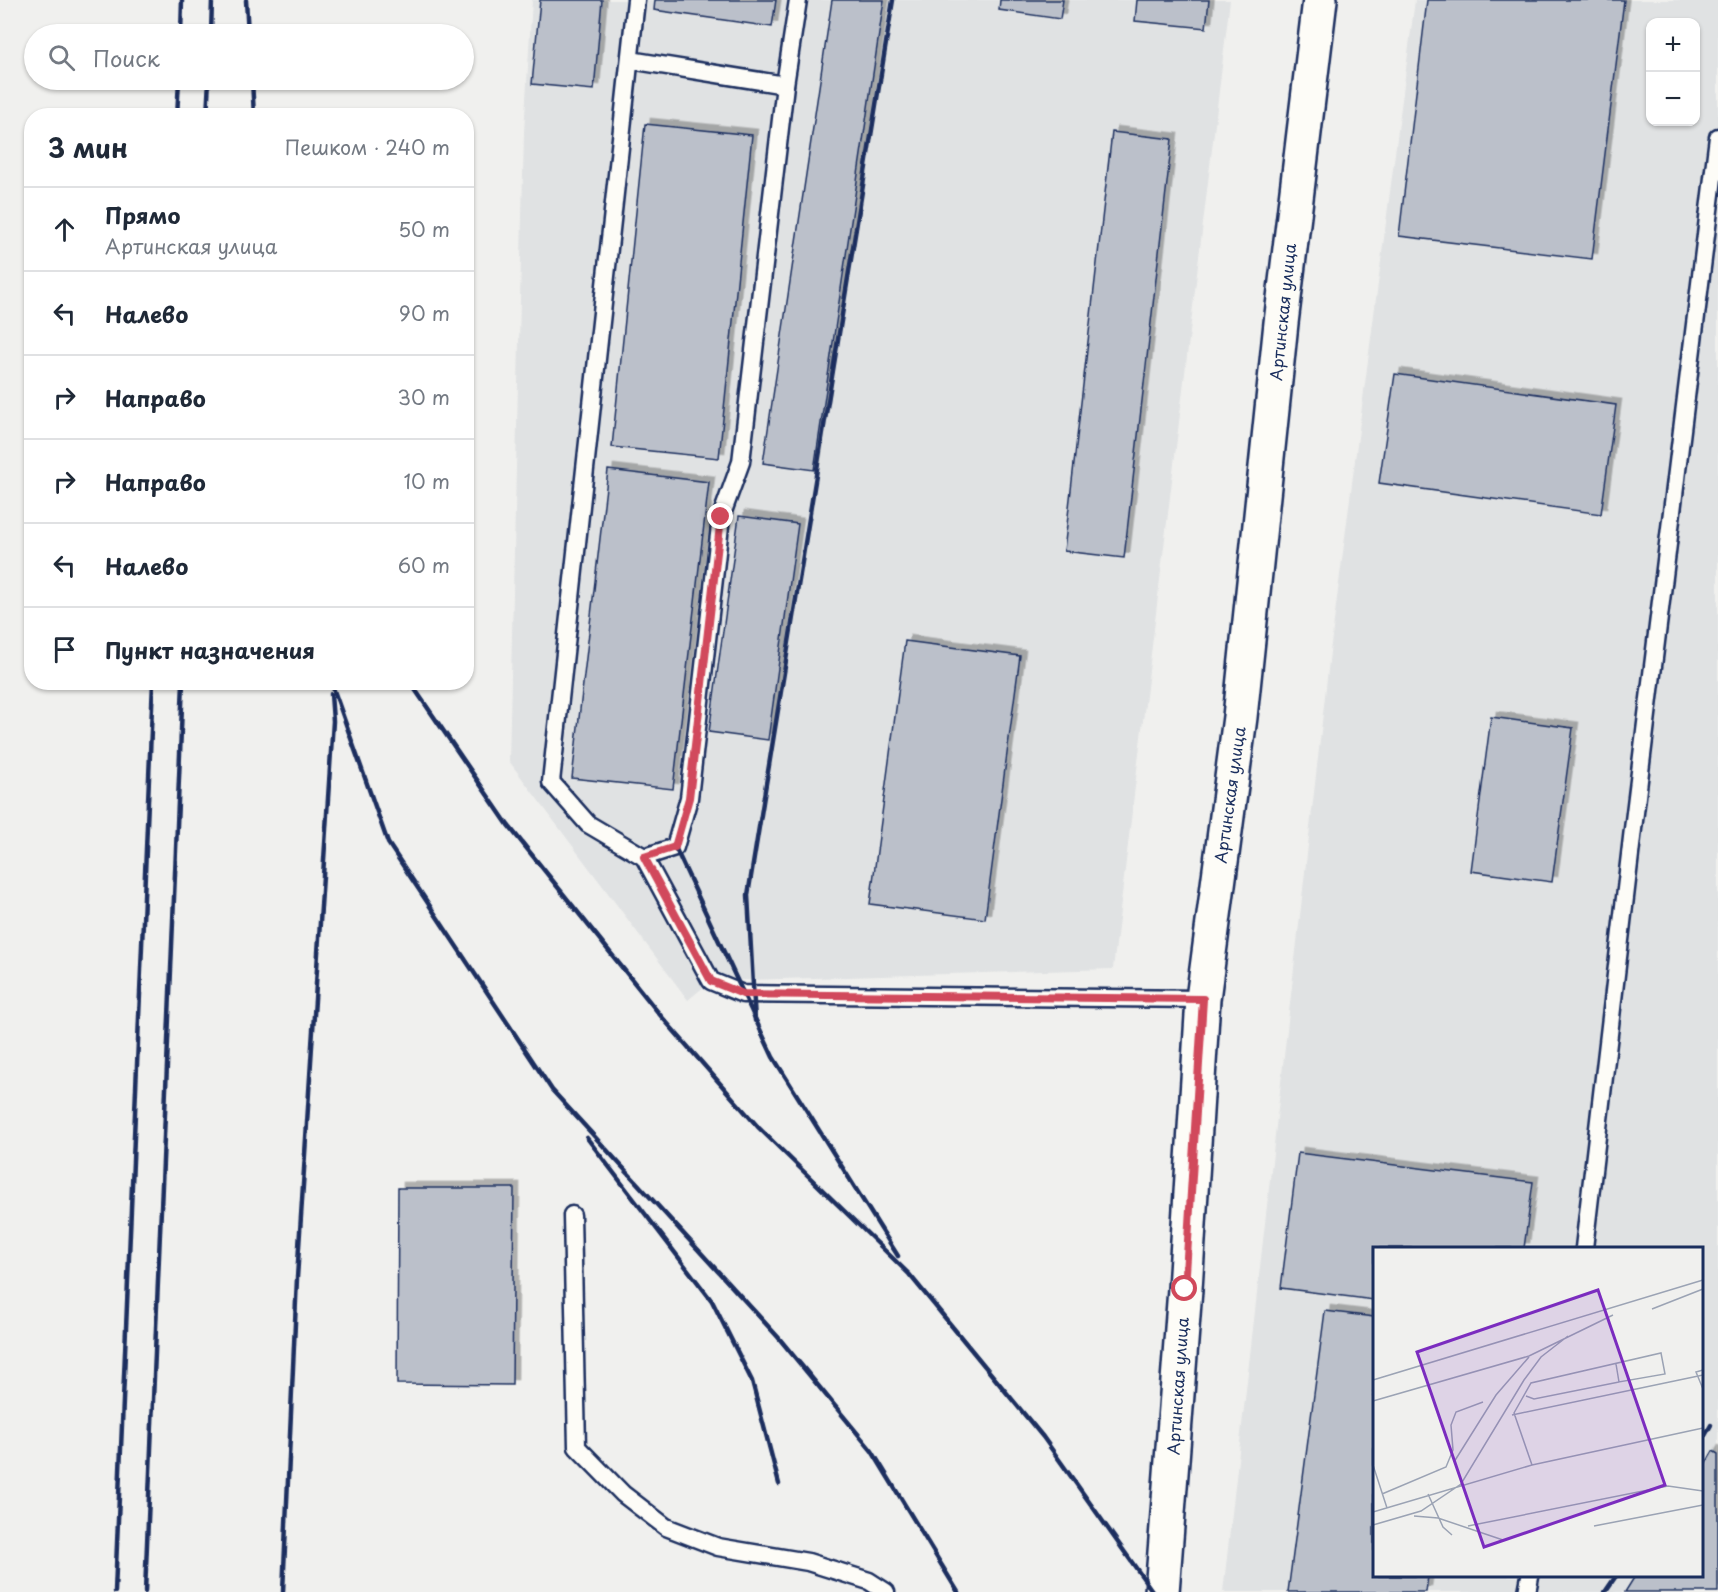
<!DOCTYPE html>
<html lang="ru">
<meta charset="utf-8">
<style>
body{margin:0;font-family:"Playpen Sans",sans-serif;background:#f2f2f3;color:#1f2937}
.controls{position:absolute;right:18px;top:18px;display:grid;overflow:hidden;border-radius:12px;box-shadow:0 2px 4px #0004}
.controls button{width:54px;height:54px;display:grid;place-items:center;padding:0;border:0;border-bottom:2px solid #e0e1e3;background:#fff;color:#1f2937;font:30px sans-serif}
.stop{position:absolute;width:18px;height:18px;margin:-14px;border:4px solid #d1495b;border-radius:50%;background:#fff}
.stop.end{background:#d1495b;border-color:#fff;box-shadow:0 2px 6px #0008}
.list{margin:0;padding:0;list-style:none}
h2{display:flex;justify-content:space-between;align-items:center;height:78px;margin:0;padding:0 24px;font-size:26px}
h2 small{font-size:20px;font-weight:400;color:#747a83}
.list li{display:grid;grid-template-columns:39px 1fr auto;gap:18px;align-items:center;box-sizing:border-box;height:84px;padding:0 24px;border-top:2px solid #e0e1e3}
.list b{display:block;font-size:22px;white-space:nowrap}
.list p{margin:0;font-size:20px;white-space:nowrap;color:#747a83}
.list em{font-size:20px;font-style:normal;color:#747a83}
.icon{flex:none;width:33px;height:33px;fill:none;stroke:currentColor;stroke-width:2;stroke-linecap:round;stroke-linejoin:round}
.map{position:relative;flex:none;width:1718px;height:1592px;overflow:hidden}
.search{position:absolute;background:#fff;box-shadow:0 2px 4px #0004;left:24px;top:24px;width:450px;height:66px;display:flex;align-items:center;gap:15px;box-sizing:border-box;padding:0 21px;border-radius:33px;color:#747a83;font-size:22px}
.panel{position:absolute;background:#fff;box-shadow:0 2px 4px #0004;left:24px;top:108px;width:450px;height:582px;border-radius:24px}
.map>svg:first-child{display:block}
.built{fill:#e0e2e3;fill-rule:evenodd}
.building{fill:#bbc0ca;stroke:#1b2f5e;stroke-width:1.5;filter:url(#shadow)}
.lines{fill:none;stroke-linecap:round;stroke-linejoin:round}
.service-casing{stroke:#1b2f5e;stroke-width:21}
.tertiary-casing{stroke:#1b2f5e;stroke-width:38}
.service{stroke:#fdfcf7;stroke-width:16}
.tertiary{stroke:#fdfcf7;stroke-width:33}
.rail{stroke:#1b2f5e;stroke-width:4.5}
.route{stroke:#d1495b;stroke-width:8}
.labels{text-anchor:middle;stroke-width:6;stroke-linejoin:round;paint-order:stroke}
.street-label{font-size:16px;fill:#1b2f5e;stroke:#fdfcf7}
.inset-road{fill:none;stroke:#9ba3b4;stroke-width:1.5}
.view{fill:#7b2cbf;fill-opacity:0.15;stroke:#7b2cbf;stroke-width:3}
.inset-edge{fill:none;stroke:#1b2f5e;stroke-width:3}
</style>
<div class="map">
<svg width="1718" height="1592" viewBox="0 0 1718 1592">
<defs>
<filter id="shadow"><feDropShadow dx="5.5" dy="-5.5" stdDeviation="0" flood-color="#0004"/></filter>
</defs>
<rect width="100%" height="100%" fill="#f0f0ee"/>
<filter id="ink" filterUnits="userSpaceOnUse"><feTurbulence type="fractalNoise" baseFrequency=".0167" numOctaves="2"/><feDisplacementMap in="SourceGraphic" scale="12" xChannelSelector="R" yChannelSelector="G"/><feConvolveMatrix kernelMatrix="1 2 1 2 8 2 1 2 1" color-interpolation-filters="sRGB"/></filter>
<g filter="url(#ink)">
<g class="built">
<polygon points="532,0 1230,0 1113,969 711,981 688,1000 509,761 524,132"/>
<path d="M1415,0H1718V1592H1223L1330,652ZM1650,22H1696V122H1650ZM1374,1248H1702V1576H1374Z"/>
</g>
<g class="building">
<polygon points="540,0 602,0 594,90 532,84"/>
<polygon points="655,0 776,0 772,27 654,10"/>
<polygon points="832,0 884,0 814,470 763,463"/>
<polygon points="1000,0 1063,0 1060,19 999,10"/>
<polygon points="1137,0 1209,0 1206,28 1135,21"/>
<polygon points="1427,0 1624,0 1592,259 1399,236"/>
<polygon points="645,124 752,135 719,458 612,447"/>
<polygon points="1112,132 1172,139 1124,558 1064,551"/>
<polygon points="1395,374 1616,405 1601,514 1379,483"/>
<polygon points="608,470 709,482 673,789 572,778"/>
<polygon points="739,516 798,524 768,740 709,732"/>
<polygon points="905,641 1020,656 985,919 870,904"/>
<polygon points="1491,717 1573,728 1552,882 1471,871"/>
<polygon points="1298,1153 1533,1182 1524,1248 1374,1248 1374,1300 1281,1288"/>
<polygon points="398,1188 514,1188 512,1385 397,1384"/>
<polygon points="1325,1311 1374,1317 1374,1576 1428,1576 1426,1592 1288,1592"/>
<polygon points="1713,1451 1718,1454 1718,1592 1625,1592 1635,1576 1702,1576 1702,1470"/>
</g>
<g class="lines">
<g class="service-casing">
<g id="service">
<polyline points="636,0 551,782 588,824 644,857 711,981 743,994 1203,999"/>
<polyline points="630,60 785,85 798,0"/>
<polyline points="644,857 675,847 689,798 721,517 741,462 785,85"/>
<polyline points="572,1215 577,1447 623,1494 666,1527 718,1547 808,1562 869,1581 886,1592"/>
<polyline points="1584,1248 1633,829 1718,137"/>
<polyline points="1527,1592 1530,1576"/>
</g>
</g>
<g class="tertiary-casing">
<polyline id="tertiary" points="1162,1592 1185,1289 1203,999 1240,717 1281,323 1320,0"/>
</g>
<use href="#service" class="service"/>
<use href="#tertiary" class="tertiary"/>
<g class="rail">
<polyline points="246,0 248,34"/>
<polyline points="181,34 182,0"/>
<polyline points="211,34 212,0"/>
<polyline points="252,80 254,116"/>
<polyline points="177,116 179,80"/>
<polyline points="207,116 209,80"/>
<polyline points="331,682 388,843 552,1090 778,1337 872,1451 958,1592"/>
<polyline points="410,682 508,825 661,1016 759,1128 909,1274 1043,1437 1153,1592"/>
<polyline points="675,847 773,1057 898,1256"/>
<polyline points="755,1021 748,895 893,0"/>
<polyline points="587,1138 712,1301 752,1381 779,1484"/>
<polyline points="1702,1441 1711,1425"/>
<polyline points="115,1592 153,682"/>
<polyline points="145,1592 183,682"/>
<polyline points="283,1592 297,1278 333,721 331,694"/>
<polyline points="1605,1592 1616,1576"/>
</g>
</g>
</g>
<g class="lines" filter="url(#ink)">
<polyline class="route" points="721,517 689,798 675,847 644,857 711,981 743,994 1203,999 1185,1289"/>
</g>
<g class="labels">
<g class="street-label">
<text transform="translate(1283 312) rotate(-84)" y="6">Артинская улица</text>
<text transform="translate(1230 795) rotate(-82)" y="6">Артинская улица</text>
<text transform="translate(1178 1386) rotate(-86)" y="6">Артинская улица</text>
</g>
</g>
<g transform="translate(1373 1247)">
<rect width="330" height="330" fill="#f0f0ee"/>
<path class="inset-road" d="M279,62L330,42M330,123L323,125L330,142M0,133L330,33M153,149L161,152L246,135M0,154L156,109L240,68M139,168L330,128M81,215L123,148L156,110M0,218L14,261M159,218L141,166L158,136L288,106L292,127L246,135L243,117M9,247L73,220L80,203L78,178L83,165L110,155M55,247L70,280L79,288M0,265L159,218L330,181M41,269L65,271L130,293M0,278L48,264L88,237L151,133L168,110L195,89M95,279L295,239L330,244M221,279L330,258M190,330H241"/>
<path class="view" d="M225,43L292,238L111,300L44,105Z"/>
<rect width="330" height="330" class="inset-edge"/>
</g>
</svg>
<div class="controls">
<button>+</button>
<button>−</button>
</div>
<div class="stop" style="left:1185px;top:1289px"></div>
<div class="stop end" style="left:721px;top:517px"></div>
<div class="search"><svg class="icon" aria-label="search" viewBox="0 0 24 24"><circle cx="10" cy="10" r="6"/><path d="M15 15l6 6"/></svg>Поиск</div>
<section class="panel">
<h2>3 мин<small>Пешком · 240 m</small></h2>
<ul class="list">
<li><svg class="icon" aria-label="ahead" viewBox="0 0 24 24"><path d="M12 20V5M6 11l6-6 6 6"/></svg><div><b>Прямо</b><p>Артинская улица</p></div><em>50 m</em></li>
<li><svg class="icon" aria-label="left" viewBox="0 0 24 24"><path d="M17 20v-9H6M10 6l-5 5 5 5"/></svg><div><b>Налево</b></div><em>90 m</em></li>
<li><svg class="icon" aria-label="right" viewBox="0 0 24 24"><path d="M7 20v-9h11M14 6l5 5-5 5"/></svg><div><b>Направо</b></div><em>30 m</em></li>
<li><svg class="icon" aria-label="right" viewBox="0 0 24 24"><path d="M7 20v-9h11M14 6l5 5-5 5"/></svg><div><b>Направо</b></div><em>10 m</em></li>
<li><svg class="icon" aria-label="left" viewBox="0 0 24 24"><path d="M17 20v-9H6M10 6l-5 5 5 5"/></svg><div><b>Налево</b></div><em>60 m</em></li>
<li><svg class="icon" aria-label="arrive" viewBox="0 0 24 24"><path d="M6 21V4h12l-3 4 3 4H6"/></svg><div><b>Пункт назначения</b></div></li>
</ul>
</section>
</div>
